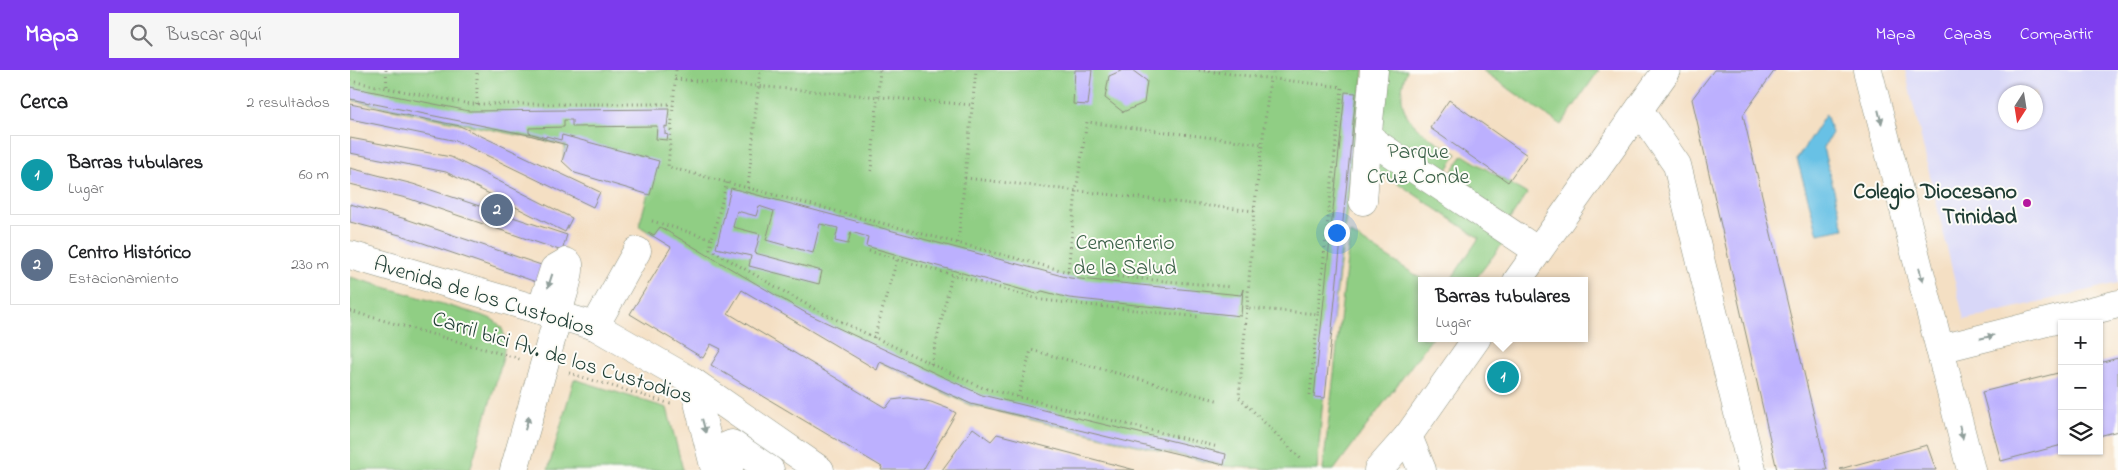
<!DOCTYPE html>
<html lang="es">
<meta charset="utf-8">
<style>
body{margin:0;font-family:"Indie Flower",sans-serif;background:#f6f6f6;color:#202124}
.controls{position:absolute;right:15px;bottom:15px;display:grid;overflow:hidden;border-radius:0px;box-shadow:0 1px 4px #0004}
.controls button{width:45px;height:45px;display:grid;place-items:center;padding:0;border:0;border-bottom:1px solid #e0e0e0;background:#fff;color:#202124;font:25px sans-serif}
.compass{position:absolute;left:1648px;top:15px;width:45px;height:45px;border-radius:50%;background:#fff;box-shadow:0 1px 4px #0004;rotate:192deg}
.you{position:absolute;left:986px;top:162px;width:18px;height:18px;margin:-12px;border:4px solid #fff;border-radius:50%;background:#1a73e8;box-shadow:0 0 0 8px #1a73e833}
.badge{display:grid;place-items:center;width:32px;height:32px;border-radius:50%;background:#7c3aed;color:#fff;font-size:16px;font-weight:700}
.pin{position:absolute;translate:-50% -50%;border:2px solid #fff;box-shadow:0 1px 5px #0006}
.popup{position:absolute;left:1068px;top:207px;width:170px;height:65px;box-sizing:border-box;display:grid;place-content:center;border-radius:0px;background:#fff;filter:drop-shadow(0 1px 4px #0005);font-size:16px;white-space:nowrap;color:#757577}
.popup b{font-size:19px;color:#202124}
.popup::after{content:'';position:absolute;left:50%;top:100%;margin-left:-10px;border:10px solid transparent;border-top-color:#fff}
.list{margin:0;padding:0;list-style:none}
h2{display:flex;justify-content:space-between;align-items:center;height:65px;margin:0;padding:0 20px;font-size:21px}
h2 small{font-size:16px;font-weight:400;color:#757577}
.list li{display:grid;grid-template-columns:32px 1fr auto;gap:15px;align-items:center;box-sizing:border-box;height:80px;margin:0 10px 10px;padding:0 10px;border:1px solid #e0e0e0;border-radius:0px}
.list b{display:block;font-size:19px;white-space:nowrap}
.list p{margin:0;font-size:16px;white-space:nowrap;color:#757577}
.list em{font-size:16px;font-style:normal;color:#757577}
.icon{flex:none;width:28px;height:28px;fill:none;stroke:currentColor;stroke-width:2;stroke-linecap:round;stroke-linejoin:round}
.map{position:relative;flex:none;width:1768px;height:400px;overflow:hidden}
header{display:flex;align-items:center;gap:30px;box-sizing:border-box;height:70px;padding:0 25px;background:#7c3aed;color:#fff}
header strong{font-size:24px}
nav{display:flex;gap:28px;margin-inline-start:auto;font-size:18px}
.search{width:350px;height:45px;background:#f6f6f6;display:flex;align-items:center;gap:12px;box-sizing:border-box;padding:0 18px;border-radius:0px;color:#757577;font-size:19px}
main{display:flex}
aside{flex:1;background:#fff}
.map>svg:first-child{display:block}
.built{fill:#d8d7f8;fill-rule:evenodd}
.green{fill:#90ce84;stroke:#58865c}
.water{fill:#68c1e5;stroke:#447f8c}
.building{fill:#bcb0fe}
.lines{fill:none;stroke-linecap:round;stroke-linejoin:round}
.minor-casing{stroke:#8a8e7c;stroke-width:29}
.path{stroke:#8a8e7c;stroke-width:3;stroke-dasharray:1 4;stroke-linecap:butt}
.minor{stroke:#fff;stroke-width:28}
.oneway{fill:#8f9e9a}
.poi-dot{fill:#b5179e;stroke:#fdfcf7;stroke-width:2}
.labels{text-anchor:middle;stroke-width:4;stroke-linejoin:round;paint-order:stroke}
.park-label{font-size:22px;fill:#3b6148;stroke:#fdfcf7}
.poi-label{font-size:22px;font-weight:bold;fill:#1f3d34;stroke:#fdfcf7;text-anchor:end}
.street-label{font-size:22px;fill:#1f3d34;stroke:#fdfcf7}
</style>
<header>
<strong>Mapa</strong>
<div class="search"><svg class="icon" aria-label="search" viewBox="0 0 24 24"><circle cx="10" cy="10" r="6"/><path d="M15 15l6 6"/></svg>Buscar aquí</div>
<nav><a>Mapa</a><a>Capas</a><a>Compartir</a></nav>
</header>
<main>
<aside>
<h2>Cerca<small>2 resultados</small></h2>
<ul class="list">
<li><span class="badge" style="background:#0f9aa8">1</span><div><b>Barras tubulares</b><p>Lugar</p></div><em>60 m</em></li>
<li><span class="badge" style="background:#5c6f8a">2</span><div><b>Centro Histórico</b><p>Estacionamiento</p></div><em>230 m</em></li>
</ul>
</aside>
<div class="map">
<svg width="1768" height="400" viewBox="0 0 1768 400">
<rect width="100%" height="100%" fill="#fdfcf7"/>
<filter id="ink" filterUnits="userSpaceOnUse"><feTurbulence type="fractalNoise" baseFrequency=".02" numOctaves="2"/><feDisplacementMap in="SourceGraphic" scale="10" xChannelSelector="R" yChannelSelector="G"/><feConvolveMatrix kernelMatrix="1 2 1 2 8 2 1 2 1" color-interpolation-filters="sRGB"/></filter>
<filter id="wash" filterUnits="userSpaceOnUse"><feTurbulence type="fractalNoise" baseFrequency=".0096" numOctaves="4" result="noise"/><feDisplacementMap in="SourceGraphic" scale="20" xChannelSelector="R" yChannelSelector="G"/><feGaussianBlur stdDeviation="1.12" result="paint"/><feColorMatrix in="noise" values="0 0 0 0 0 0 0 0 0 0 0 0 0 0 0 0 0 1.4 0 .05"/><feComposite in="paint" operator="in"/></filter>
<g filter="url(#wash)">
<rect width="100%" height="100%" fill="#f4dfc3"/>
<path class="built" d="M1555,0H1768V213L1614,250ZM1656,22H1686V52H1656Z"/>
<g class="green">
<polygon points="0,0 1014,0 972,339 967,400 929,400 874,396 620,335 450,254 289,156 298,123 213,90 215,75 0,30"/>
<path d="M1035,0H1057C1039,48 1071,62 1107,84L1084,120L1157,168L1124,211H1100L1129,168L1036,105L1024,124Z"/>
<polygon points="1132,0 1249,0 1211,55"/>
<polygon points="1113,85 1177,124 1160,149 1096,110"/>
<polygon points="1000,163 1075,211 1072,211 1072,268 1082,268 984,400 973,400"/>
<path d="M0,207L134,246C157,254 156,266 153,288L120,400H0Z"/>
<polygon points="224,309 317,338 333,400 198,400"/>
</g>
<polygon class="water" points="1476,44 1482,63 1473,78 1494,159 1468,164 1447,89"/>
<g id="blocks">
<g class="building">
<polygon points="725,0 742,0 738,35 723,34"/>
<polygon points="773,0 782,0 797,11 794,33 773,42 755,28 759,6"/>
<polygon points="1364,0 1425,0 1393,45 1477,400 1427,400 1342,29"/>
<polygon points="0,17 119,41 319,39 317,57 315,56 315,64 318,65 317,70 306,69 307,56 222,57 222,50 214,50 214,57 179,58 179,63 196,68 196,66 211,70 212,65 309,91 300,125 225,103 212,91 217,75 179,65 0,29"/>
<polygon points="995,22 1006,23 975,328 964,327"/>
<polygon points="1099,30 1177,85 1158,112 1080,58"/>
<polygon points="0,34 110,56 250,122 243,137 107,71 0,49"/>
<polygon points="0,68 101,87 222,148 215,162 96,102 0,83"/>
<polygon points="0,98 63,114 217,165 212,181 60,129 0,114"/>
<polygon points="381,118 720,208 891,225 893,219 891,246 719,228 692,221 687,224 516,176 518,167 501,162 498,174 485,171 488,158 470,154 463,183 416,170 424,141 409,136 406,146 387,141 383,157 410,164 405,183 472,201 469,214 399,196 401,186 366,178"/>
<polygon points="0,134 56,149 197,197 192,214 50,165 0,152"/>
<polygon points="310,157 456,243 632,325 876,384 874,395 621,334 530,292 527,300 392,220 378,243 536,338 542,330 558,328 581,332 599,339 606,343 573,400 531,400 532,397 361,295 371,279 361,274 353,288 280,244 321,177 298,163 299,162 304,165"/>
<polygon points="1768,288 1768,361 1749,366 1749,293"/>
<polygon points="1712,302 1712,375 1651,391 1632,322"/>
<polygon points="623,358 641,371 647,364 785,400 592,400"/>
<polygon points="1577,375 1586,400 1491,400 1490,399"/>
</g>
</g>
</g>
<g filter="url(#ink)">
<use href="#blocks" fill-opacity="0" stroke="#8a8e7c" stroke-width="1"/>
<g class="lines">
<g class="minor-casing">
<g id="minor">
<polyline points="1024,0 1018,62 1024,72 1188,181"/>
<polyline points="1518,0 1621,400"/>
<polyline points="1289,40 1327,95 1402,400"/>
<polyline points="1013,131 1018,62"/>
<polyline points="0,185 245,256 343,312 470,400"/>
<polyline points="1167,211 1317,0"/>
<polyline points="245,256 287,181"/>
<polyline points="1590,279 1768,234"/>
<polyline points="343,312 365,400"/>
<polyline points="1058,366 1072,400"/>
<path d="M164,400L208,246C210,231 221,206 219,194L216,192L204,199L191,240"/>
<polyline points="379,400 375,382 377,376 382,374 420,400"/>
<polyline points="1028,400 1058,366 1127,268"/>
</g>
</g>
<g class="path">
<polyline points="36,0 37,18"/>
<polyline points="326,0 318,97 718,202 881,217"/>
<polyline points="849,0 992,17 968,244 897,238 904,141 920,9"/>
<polyline points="325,9 622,35"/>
<polyline points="0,11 120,34 323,34"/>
<polyline points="127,34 127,0"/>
<polyline points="521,101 530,0"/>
<polyline points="615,108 904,141"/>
<polyline points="398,118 410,0"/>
<polyline points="302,151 362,169 377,112"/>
<polyline points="362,169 360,179 468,241 633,318 868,377"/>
<polyline points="608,173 626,0"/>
<polyline points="519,181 692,230 850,247"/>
<polyline points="718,202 726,121 737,52 912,74"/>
<polyline points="897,238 889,327 951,389"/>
<polyline points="0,241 170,289"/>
<polyline points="524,268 547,190"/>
<polyline points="581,294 602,205"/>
<polyline points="219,303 321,334"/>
<polyline points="960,325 968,244"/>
<polyline points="668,327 681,280 870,331"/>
</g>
<use href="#minor" class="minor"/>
</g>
<defs><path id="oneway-solid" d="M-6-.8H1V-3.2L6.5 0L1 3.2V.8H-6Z" transform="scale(1.25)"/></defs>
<g class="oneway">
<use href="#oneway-solid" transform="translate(1530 47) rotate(76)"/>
<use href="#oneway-solid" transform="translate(1571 205) rotate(76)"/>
<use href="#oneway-solid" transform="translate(200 211) rotate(108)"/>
<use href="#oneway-solid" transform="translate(1637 267) rotate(-14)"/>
<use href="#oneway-solid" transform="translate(177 353) rotate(-74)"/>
<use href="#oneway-solid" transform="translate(354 356) rotate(75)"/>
<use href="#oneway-solid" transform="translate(1611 362) rotate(76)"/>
</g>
</g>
<circle class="poi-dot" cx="1677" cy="133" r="5"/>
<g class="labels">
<g class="park-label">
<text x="1068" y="88">Parque<tspan x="1068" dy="25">Cruz Conde</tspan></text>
<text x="775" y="179">Cementerio<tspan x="775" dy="25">de la Salud</tspan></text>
</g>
<g class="poi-label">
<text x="1667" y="128">Colegio Diocesano<tspan x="1667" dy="25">Trinidad</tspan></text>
</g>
<g class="street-label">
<text transform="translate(135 225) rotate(17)" y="8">Avenida de los Custodios</text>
<text transform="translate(213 286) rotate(17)" y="8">Carril bici Av. de los Custodios</text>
</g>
</g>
</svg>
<div class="controls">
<button>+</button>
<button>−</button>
<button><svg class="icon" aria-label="layers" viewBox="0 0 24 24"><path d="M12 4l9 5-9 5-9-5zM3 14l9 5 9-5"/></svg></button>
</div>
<svg class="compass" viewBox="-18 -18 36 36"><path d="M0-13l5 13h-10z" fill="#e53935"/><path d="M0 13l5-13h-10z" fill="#757577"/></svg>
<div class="you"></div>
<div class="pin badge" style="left:1153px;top:307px;background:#0f9aa8">1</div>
<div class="popup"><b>Barras tubulares</b>Lugar</div>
<div class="pin badge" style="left:147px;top:140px;background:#5c6f8a">2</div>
</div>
</main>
